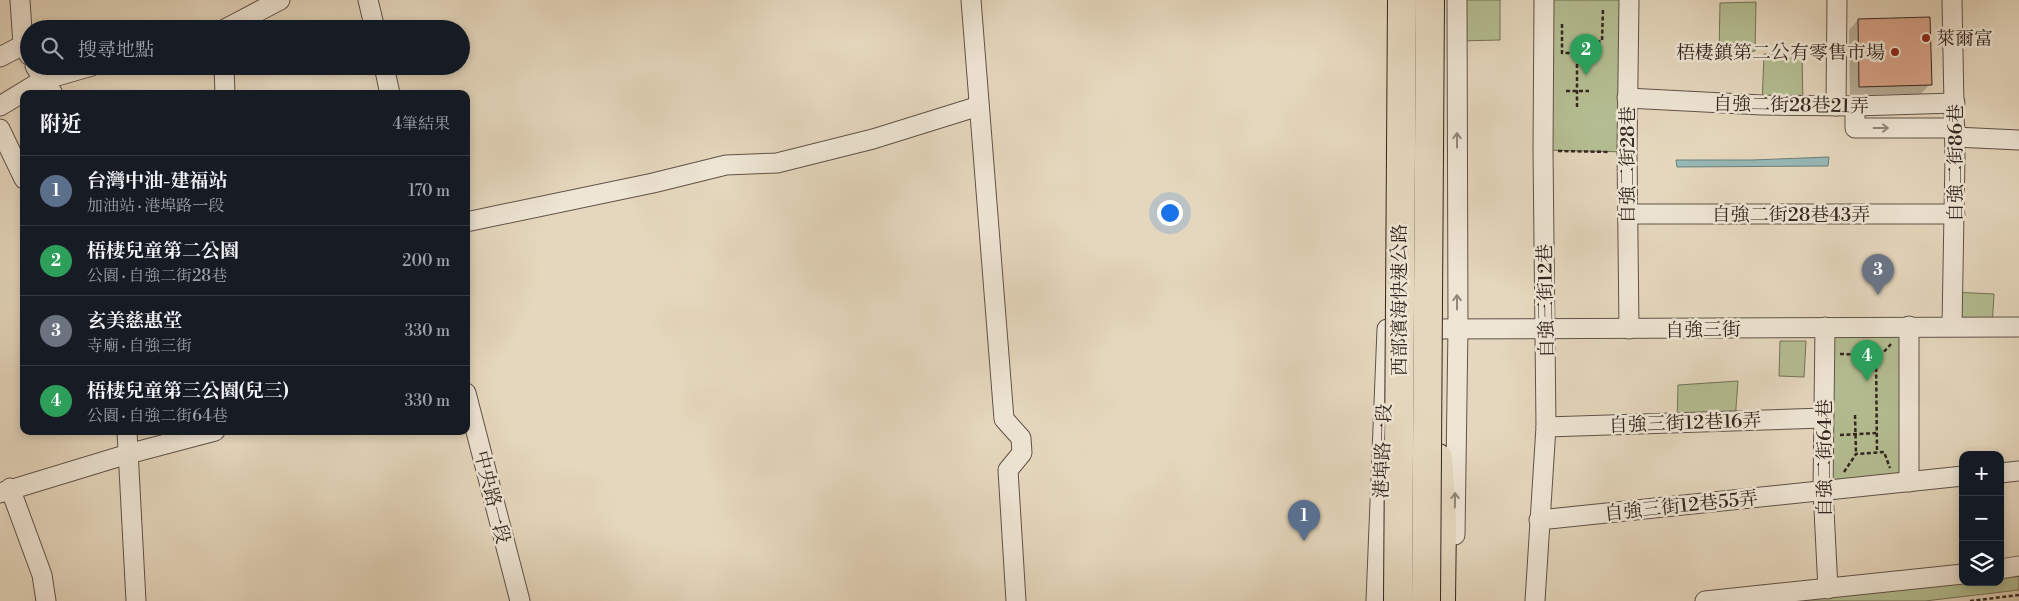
<!DOCTYPE html>
<html lang="zh-TW">
<meta charset="utf-8">
<style>
body{margin:0;font-family:"Libre Bodoni","Noto Serif TC",serif;background:#20242c;color:#f1f3f6}
.controls{position:absolute;right:15px;bottom:15px;display:grid;overflow:hidden;border-radius:10px;box-shadow:0 2px 8px #0003}
.controls button{width:45px;height:45px;display:grid;place-items:center;padding:0;border:0;border-bottom:1px solid #363941;background:#171b24;color:#f1f3f6;font:25px sans-serif}
.you{position:absolute;left:1169px;top:212px;width:18px;height:18px;margin:-12px;border:4px solid #fff;border-radius:50%;background:#1a73e8;box-shadow:0 0 0 8px #1a73e833}
.badge{display:grid;place-items:center;width:32px;height:32px;border-radius:50%;background:#c59692;color:#fff;font-size:16px;font-weight:700}
.pin{position:absolute;translate:-50% -41px;filter:drop-shadow(0 1px 2px #0008)}
.pin::after{content:'';position:absolute;top:26px;width:18px;height:15px;background:inherit;clip-path:polygon(0 0,100% 0,50% 100%)}
.list{margin:0;padding:0;list-style:none}
h2{display:flex;justify-content:space-between;align-items:center;height:65px;margin:0;padding:0 20px;font-size:21px}
h2 small{font-size:16px;font-weight:400;color:#9ea1a6}
.list li{display:grid;grid-template-columns:32px 1fr auto;gap:15px;align-items:center;box-sizing:border-box;height:70px;padding:0 20px;border-top:1px solid #363941}
.list b{display:block;font-size:19px;white-space:nowrap}
.list p{margin:0;font-size:16px;white-space:nowrap;color:#9ea1a6}
.list em{font-size:16px;font-style:normal;color:#9ea1a6}
.icon{flex:none;width:28px;height:28px;fill:none;stroke:currentColor;stroke-width:2;stroke-linecap:round;stroke-linejoin:round}
.map{position:relative;flex:none;width:2019px;height:601px;overflow:hidden}
.search{position:absolute;background:#171b24;box-shadow:0 2px 8px #0003;left:20px;top:20px;width:450px;height:55px;display:flex;align-items:center;gap:12px;box-sizing:border-box;padding:0 18px;border-radius:28px;color:#9ea1a6;font-size:19px}
.panel{position:absolute;background:#171b24;box-shadow:0 2px 8px #0003;left:20px;top:90px;width:450px;height:345px;border-radius:10px}
.map>svg:first-child{display:block}
.green{fill:#b4be92;stroke:#74725a}
.water{fill:#96b8b6;stroke:#6e7e7a}
.shadow{fill:#0003}
.building{fill:#dba58a;stroke:#332621}
.lines{fill:none;stroke-linecap:round;stroke-linejoin:round}
.minor-casing{stroke:#605248;stroke-width:21}
.highway-casing{stroke:#332621;stroke-width:30}
.path{stroke:#332621;stroke-width:2.5;stroke-dasharray:4 2.5;stroke-linecap:butt}
.minor{stroke:#eee5d4;stroke-width:19}
.highway{stroke:#e5d7bd;stroke-width:28}
.highway-bridge-casing{stroke:#332621;stroke-width:30;stroke-linecap:butt}
.highway-bridge{stroke:#e5d7bd;stroke-width:28}
.oneway{stroke:#90867a}
.poi-dot{fill:#8f2418;stroke:#eee5d4;stroke-width:2}
.labels{text-anchor:middle;stroke-width:5;stroke-linejoin:round;paint-order:stroke}
.poi-label{font-size:19px;fill:#332621;stroke:#eee5d4;text-anchor:start}
.street-label{font-size:19px;fill:#332621;stroke:#eee5d4}
</style>
<div class="map">
<svg width="2019" height="601" viewBox="0 0 2019 601">
<rect width="100%" height="100%" fill="#e5d7bd"/>
<filter id="stains"><feTurbulence type="fractalNoise" baseFrequency=".004" numOctaves="4"/><feColorMatrix values="0 0 0 0 .2 0 0 0 0 .09 0 0 0 0 .02 0 0 0 .5 -.17"/></filter>
<radialGradient id="worn" r=".72"><stop offset=".6" stop-color="#630" stop-opacity="0"/><stop offset="1" stop-color="#630" stop-opacity=".3"/></radialGradient>
<g class="green">
<polygon points="1457,0 1500,0 1500,40 1457,41"/>
<polygon points="1545,0 1629,0 1627,152 1543,150"/>
<polygon points="1756,2 1755,51 1719,54 1720,3"/>
<polygon points="1764,54 1802,54 1803,105 1762,105"/>
<polygon points="1953,292 1994,294 1992,327 1952,326"/>
<polygon points="1909,326 1909,482 1823,490 1825,327"/>
<polygon points="1780,341 1806,341 1804,377 1779,376"/>
<polygon points="1738,381 1735,421 1677,423 1678,385"/>
<polygon points="2019,566 2019,590 1925,601 1725,601 1963,582 2000,582 2000,569"/>
</g>
<polygon class="water" points="1829,157 1828,166 1677,167 1676,160 1752,160"/>
<polygon class="shadow" points="1858,20 1930,84 1921,94 1850,95 1849,30"/>
<polygon class="building" points="1930,17 1932,85 1859,87 1858,19"/>
<g class="lines">
<g class="minor-casing">
<g id="minor">
<polyline points="20,0 23,45 29,55"/>
<polyline points="368,0 375,29"/>
<polyline points="971,0 1004,419 1021,438 1022,453 1008,470 1016,601"/>
<polyline points="225,29 280,0"/>
<polyline points="0,57 23,45"/>
<polyline points="35,66 53,94"/>
<polyline points="224,66 225,94"/>
<polyline points="384,66 390,94"/>
<polyline points="1627,98 1762,105 1855,106 1955,103"/>
<polyline points="0,106 43,80 92,66"/>
<polyline points="1836,106 1837,0"/>
<polyline points="1855,106 1855,128 1955,128"/>
<polyline points="0,129 24,179"/>
<polyline points="1955,137 2019,140"/>
<polyline points="1415,167 1416,20"/>
<polyline points="1627,214 1955,214"/>
<polyline points="466,222 653,183 726,165 777,163 873,139 979,106"/>
<polyline points="1952,326 1955,158 1952,0"/>
<polyline points="1825,327 1823,490 1828,589"/>
<polyline points="1415,329 2019,327"/>
<polyline points="1629,329 1627,152 1629,0"/>
<polyline points="466,393 520,601"/>
<polyline points="1546,427 1823,418"/>
<polyline points="127,431 136,601"/>
<polyline points="2000,473 2019,471"/>
<polyline points="1909,482 1909,326"/>
<polyline points="10,488 42,575 46,601"/>
<polyline points="0,493 128,454 215,431"/>
<polyline points="1539,520 1963,476"/>
<polyline points="1455,535 1458,328 1457,0"/>
<polyline points="2000,569 2019,566"/>
<polyline points="1376,601 1387,329"/>
<polyline points="1535,601 1546,427 1543,150 1544,0"/>
<polyline points="1705,601 1963,574"/>
</g>
</g>
<g class="highway-casing">
<polyline id="highway" points="1438,458 1442,520 1441,601"/>
</g>
<g class="path">
<polyline points="1562,24 1562,53 1577,53"/>
<polyline points="1566,91 1589,91"/>
<polyline points="1577,107 1577,53 1591,53 1591,42 1602,41 1603,8"/>
<polyline points="1558,151 1610,152"/>
<polyline points="1840,354 1881,355 1891,344"/>
<polyline points="1876,355 1877,452"/>
<polyline points="1855,415 1856,454"/>
<polyline points="1840,435 1877,433"/>
<polyline points="1844,472 1856,454 1884,452 1890,468"/>
<polyline points="1970,601 2019,595"/>
</g>
<use href="#minor" class="minor"/>
<use href="#highway" class="highway"/>
<g class="highway-bridge-casing">
<g id="highway-bridge">
<polyline points="1398,601 1402,0"/>
<polyline points="1426,601 1430,0"/>
</g>
</g>
<use href="#highway-bridge" class="highway-bridge"/>
</g>
<defs><path id="oneway-shaft" d="M-6 0H5M1.5-3L5.5 0L1.5 3" fill="none" stroke-width="1.6" stroke-linecap="round" stroke-linejoin="round" transform="scale(1.25)"/></defs>
<g class="oneway">
<use href="#oneway-shaft" transform="translate(1881 128)"/>
<use href="#oneway-shaft" transform="translate(1457 140) rotate(-90)"/>
<use href="#oneway-shaft" transform="translate(1457 302) rotate(-90)"/>
<use href="#oneway-shaft" transform="translate(1455 500) rotate(-89)"/>
</g>
<g class="poi-dot">
<circle cx="1926" cy="38" r="5"/>
<circle cx="1895" cy="52" r="5"/>
</g>
<g class="labels">
<g class="poi-label">
<text x="1936" y="45">萊爾富</text>
<text x="1885" y="59" text-anchor="end">梧棲鎮第二公有零售市場</text>
</g>
<g class="street-label">
<text transform="translate(1791 104) rotate(1)" y="7">自強二街28巷21弄</text>
<text transform="translate(1955 163) rotate(-90)" y="7">自強二街86巷</text>
<text transform="translate(1627 165) rotate(-90)" y="7">自強二街28巷</text>
<text x="1791" y="221">自強二街28巷43弄</text>
<text transform="translate(1399 300) rotate(-90)" y="7">西部濱海快速公路</text>
<text transform="translate(1545 301) rotate(-91)" y="7">自強三街12巷</text>
<text transform="translate(1703 329) rotate(-1)" y="7">自強三街</text>
<text transform="translate(1685 422) rotate(-2)" y="7">自強三街12巷16弄</text>
<text transform="translate(1382 451) rotate(-88)" y="7">港埠路一段</text>
<text transform="translate(1824 458) rotate(-90)" y="7">自強二街64巷</text>
<text transform="translate(493 497) rotate(76)" y="7">中央路一段</text>
<text transform="translate(1681 505) rotate(-6)" y="7">自強三街12巷55弄</text>
</g>
</g>
<rect width="100%" height="100%" filter="url(#stains)"/>
<rect width="100%" height="100%" fill="url(#worn)"/>
</svg>
<div class="controls">
<button>+</button>
<button>−</button>
<button><svg class="icon" aria-label="layers" viewBox="0 0 24 24"><path d="M12 4l9 5-9 5-9-5zM3 14l9 5 9-5"/></svg></button>
</div>
<div class="you"></div>
<div class="pin badge" style="left:1304px;top:541px;background:#5c6f8a">1</div>
<div class="pin badge" style="left:1586px;top:75px;background:#2e9e5b">2</div>
<div class="pin badge" style="left:1878px;top:295px;background:#6b7280">3</div>
<div class="pin badge" style="left:1867px;top:381px;background:#2e9e5b">4</div>
<div class="search"><svg class="icon" aria-label="search" viewBox="0 0 24 24"><circle cx="10" cy="10" r="6"/><path d="M15 15l6 6"/></svg>搜尋地點</div>
<section class="panel">
<h2>附近<small>4筆結果</small></h2>
<ul class="list">
<li><span class="badge" style="background:#5c6f8a">1</span><div><b>台灣中油-建福站</b><p>加油站 · 港埠路一段</p></div><em>170 m</em></li>
<li><span class="badge" style="background:#2e9e5b">2</span><div><b>梧棲兒童第二公園</b><p>公園 · 自強二街28巷</p></div><em>200 m</em></li>
<li><span class="badge" style="background:#6b7280">3</span><div><b>玄美慈惠堂</b><p>寺廟 · 自強三街</p></div><em>330 m</em></li>
<li><span class="badge" style="background:#2e9e5b">4</span><div><b>梧棲兒童第三公園(兒三)</b><p>公園 · 自強二街64巷</p></div><em>330 m</em></li>
</ul>
</section>
</div>
